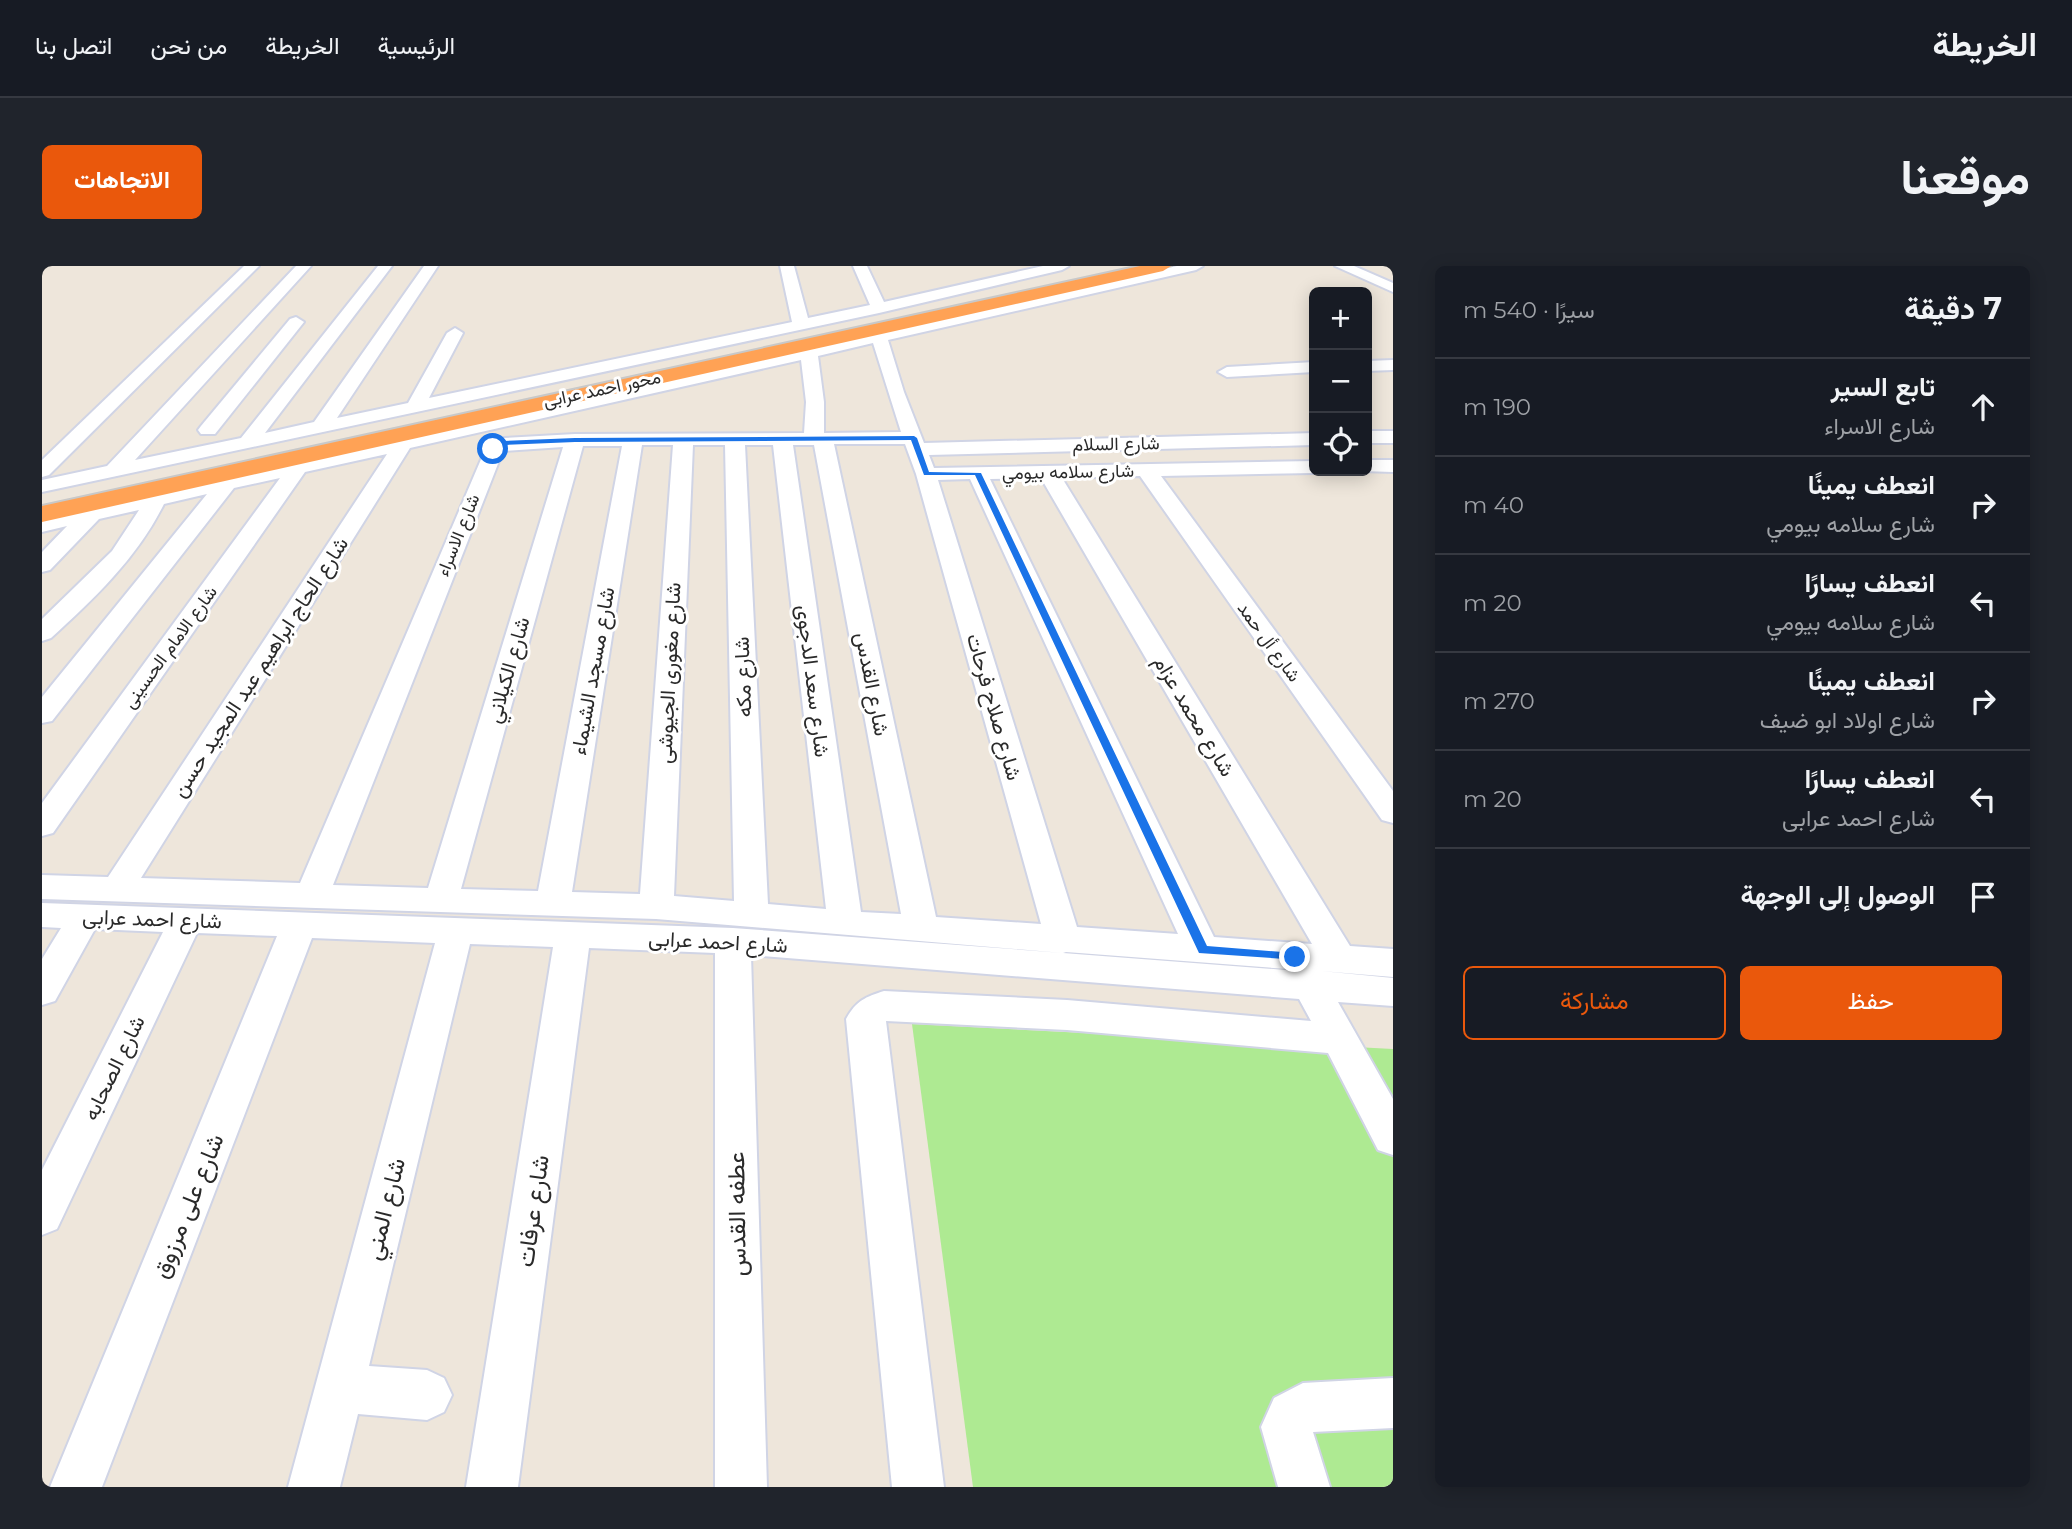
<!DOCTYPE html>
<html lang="ar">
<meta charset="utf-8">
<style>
body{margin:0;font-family:Montserrat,Vazirmatn,sans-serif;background:#20242c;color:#f1f3f6;direction:rtl}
.controls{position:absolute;right:21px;top:21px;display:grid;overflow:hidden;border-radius:10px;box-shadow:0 4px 18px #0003}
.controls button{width:63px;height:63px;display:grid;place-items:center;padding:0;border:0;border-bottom:2px solid #363941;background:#171b24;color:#f1f3f6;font:35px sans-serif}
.stop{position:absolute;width:21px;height:21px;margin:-16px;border:5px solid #1a73e8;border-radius:50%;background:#fff}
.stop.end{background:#1a73e8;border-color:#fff;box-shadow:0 2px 7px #0008}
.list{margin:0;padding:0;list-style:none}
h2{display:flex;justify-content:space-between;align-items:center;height:91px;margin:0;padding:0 28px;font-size:30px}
h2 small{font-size:23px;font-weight:400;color:#9ea1a6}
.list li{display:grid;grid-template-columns:46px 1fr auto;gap:21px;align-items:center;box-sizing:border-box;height:98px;padding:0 28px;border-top:2px solid #363941}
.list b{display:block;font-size:26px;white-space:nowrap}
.list p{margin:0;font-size:23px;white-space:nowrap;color:#9ea1a6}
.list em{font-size:23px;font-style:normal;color:#9ea1a6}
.actions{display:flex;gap:14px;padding:21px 28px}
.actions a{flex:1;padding:16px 0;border:2px solid #ea580c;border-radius:10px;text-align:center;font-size:24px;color:#ea580c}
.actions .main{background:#ea580c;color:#fff}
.icon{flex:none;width:38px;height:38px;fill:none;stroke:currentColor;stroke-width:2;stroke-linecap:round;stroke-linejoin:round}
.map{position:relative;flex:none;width:1351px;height:1221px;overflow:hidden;direction:ltr;border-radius:10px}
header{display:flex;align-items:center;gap:42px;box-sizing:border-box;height:98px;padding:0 35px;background:#171b24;border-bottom:2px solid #363941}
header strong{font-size:33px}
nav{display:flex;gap:38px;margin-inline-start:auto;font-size:24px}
.intro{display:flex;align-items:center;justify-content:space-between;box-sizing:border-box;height:168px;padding:0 42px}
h1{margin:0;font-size:49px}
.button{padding:18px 32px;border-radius:10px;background:#ea580c;color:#fff;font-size:24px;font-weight:700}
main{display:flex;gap:42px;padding:0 42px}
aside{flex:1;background:#171b24;border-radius:10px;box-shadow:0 4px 18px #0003}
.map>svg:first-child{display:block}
.green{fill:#aeea92}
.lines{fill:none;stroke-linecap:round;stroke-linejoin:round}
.minor-casing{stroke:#d0d4e5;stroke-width:4}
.highway-casing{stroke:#c8c8c8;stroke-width:4}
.minor{fill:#fff;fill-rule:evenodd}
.highway{fill:#ffa255;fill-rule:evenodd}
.route{fill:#1a73e8}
.labels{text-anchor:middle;stroke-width:6;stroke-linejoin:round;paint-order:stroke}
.far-street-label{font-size:18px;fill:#2a2a2a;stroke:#fff}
.street-label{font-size:21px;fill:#2a2a2a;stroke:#fff}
.near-street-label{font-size:24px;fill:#2a2a2a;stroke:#fff}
</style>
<header>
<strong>الخريطة</strong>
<nav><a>الرئيسية</a><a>الخريطة</a><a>من نحن</a><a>اتصل بنا</a></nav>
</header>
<div class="intro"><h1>موقعنا</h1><a class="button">الاتجاهات</a></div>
<main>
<aside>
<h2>7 دقيقة<small>سيرًا · 540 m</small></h2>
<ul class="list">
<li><svg class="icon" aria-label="ahead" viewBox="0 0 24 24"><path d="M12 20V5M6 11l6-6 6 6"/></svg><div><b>تابع السير</b><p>شارع الاسراء</p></div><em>190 m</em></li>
<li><svg class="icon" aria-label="right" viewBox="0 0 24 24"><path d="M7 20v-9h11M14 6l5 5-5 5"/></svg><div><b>انعطف يمينًا</b><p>شارع سلامه بيومي</p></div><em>40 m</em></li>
<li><svg class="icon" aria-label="left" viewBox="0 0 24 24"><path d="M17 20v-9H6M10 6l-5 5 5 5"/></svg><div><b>انعطف يسارًا</b><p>شارع سلامه بيومي</p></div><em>20 m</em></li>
<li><svg class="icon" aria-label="right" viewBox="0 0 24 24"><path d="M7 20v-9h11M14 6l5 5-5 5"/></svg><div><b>انعطف يمينًا</b><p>شارع اولاد ابو ضيف</p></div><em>270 m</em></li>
<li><svg class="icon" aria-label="left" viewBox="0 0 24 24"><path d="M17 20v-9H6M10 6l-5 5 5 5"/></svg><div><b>انعطف يسارًا</b><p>شارع احمد عرابى</p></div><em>20 m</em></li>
<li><svg class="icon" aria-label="arrive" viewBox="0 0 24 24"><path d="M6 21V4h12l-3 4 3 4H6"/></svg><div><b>الوصول إلى الوجهة</b></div></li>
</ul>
<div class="actions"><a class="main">حفظ</a><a>مشاركة</a></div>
</aside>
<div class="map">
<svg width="1351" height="1221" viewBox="0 0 1351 1221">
<rect width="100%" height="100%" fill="#eee6db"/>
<polygon class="green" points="870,758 1351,783 1351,1221 931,1221"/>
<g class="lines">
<g class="minor-casing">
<g id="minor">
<polygon points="202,0 217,0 7,209 0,211 0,194"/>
<polygon points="254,0 269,0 93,194 199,172 336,0 350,0 223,167 272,156 382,0 396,0 295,152 366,137 405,67 413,62 421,67 387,132 750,56 738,0 752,0 766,52 828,39 811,0 825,0 842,36 1001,0 1027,0 1020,4 837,47 0,226 0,214 65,200"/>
<path d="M1135,0H1161L1154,4L846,74L862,126L882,177L1272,167V179L887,189L892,202L1272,195V205H1280L1272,207L1119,210L1351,525V557L1340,554L1098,210L1020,212L1308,680L1351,683V711L1279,705L1351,712V740L1296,736L1351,833V889L1336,884L1286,787L1025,764L844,755L902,1221H850L804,753C814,735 823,731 842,725L1025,734L1269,755L1257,733L709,689L725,1221H673V687L547,682L476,1221H424L511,681L428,678L327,1100L385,1104L402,1112L410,1129L402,1146L385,1154L316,1148L298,1221H246L393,677L270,672L60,1221H8L235,670L155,667L15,963L0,969V904L121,666L53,663L13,735L0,739V693L19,662L0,661V637L691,662L1021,687L614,653L0,633V609L66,611L345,188L263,206L11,567L0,570V537L238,212L192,222L10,455L0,457V431L165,228L122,238C95,292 53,332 9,372L0,375V353L70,285L97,244L57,253L8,304L0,306V286L25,260L0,266V252ZM831,77L859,166L782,167V136L776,90ZM759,94L764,136L762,167L533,168L462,172L446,177L258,617L99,612L368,182ZM792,178H863L874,208L999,658L894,651ZM600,179H631L598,628L530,626ZM651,179H683L692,635L632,630ZM703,179H731L784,643L726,638ZM751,179H772L859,648L819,646ZM541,180H580L496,625L419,623ZM521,181L386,622L291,619L461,185ZM999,212L1270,678L1172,671L948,213ZM928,213L1136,668L1035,661L896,214ZM1021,687L1024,686L1245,703L1244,704Z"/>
<polygon points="1293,0 1312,0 1351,17 1351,26"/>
<polygon points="254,51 262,56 173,168 159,168 156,164 159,160 248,53"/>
<polygon points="1351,94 1351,104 1325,105 1325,95"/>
<polygon points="1272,96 1272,106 1185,111 1176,106 1185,101"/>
<rect x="1325" y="165" width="26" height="12"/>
<polygon points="1325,194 1351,194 1351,206 1319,205 1325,205"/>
<polygon points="1351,1112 1351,1162 1271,1166 1288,1221 1236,1221 1219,1161 1232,1132 1261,1117"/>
</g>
</g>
<g class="highway-casing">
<polygon id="highway" points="1098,0 1129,0 1121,5 0,256 0,240"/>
</g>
<use href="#minor" class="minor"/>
<use href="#highway" class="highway"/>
</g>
<polygon class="route" points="872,170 875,172 887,206 939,207 1165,680 1253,687 1257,688 1257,694 1157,687 933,209 882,209 869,174 533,176 463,179 451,185 448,183 461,175 533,172"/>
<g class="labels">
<g class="far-street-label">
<text transform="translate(560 123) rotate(-12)" y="6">محور احمد عرابى</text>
<text transform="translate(1074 178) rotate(-1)" y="6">شارع السلام</text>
<text transform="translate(1026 206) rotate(-1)" y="6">شارع سلامه بيومي</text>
<text transform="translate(416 269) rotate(-68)" y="6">شارع الاسراء</text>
<text transform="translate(1227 376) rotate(54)" y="6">شارع أل حمد</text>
<text transform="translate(128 381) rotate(-54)" y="6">شارع الامام الحسينى</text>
</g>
<g class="street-label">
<text transform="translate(218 401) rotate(-57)" y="7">شارع الحاج ابراهيم عبد المجيد حسن</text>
<text transform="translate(466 404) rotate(-74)" y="7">شارع الكيلاني</text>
<text transform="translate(551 405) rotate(-80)" y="7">شارع مسجد الشيماء</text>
<text transform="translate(627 407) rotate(-87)" y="7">شارع مغورى الجيوشى</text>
<text transform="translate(701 411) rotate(-92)" y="7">شارع مكه</text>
<text transform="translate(771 415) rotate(83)" y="7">شارع سعد الدجوى</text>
<text transform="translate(830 418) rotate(79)" y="7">شارع القدس</text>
<text transform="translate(952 441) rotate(74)" y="7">شارع صلاح فرحات</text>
<text transform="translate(1152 450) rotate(59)" y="7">شارع محمد عزام</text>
<text transform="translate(110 653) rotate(2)" y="7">شارع احمد عرابى</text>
<text transform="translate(676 676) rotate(3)" y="7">شارع احمد عرابى</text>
<text transform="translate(72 802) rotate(-64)" y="7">شارع الصحابه</text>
</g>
<g class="near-street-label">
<text transform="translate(146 940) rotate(-68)" y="8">شارع على مرزوق</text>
<text transform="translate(343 943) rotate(-76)" y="8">شارع المني</text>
<text transform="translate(491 945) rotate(-82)" y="8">شارع عرفات</text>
<text transform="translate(695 948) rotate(-91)" y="8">عطفه القدس</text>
</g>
</g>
</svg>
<div class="controls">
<button>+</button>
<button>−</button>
<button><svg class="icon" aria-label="locate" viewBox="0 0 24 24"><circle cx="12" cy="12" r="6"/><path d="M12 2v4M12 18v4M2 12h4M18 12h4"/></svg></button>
</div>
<div class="stop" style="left:451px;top:183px"></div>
<div class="stop end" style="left:1253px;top:691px"></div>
</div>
</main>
